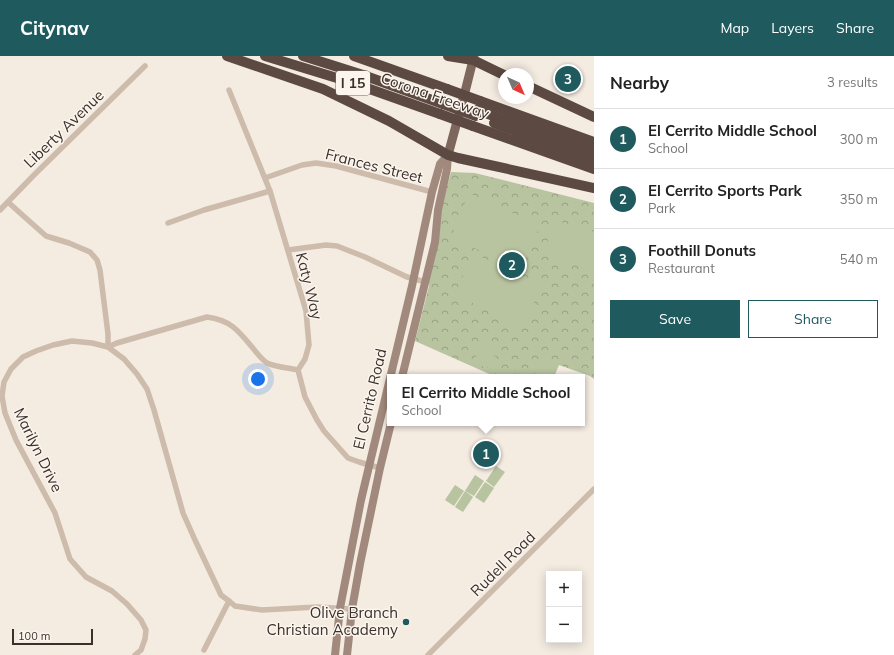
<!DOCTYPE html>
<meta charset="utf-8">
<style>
body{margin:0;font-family:Mulish,sans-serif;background:#f6f6f6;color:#222}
.controls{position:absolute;right:12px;bottom:12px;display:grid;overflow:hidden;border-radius:0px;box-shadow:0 2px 10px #0003}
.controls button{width:36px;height:36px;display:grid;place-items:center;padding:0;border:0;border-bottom:1px solid #e0e0e0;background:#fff;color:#222;font:20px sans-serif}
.compass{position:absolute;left:498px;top:12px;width:36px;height:36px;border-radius:50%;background:#fff;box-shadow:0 2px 10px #0003;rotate:136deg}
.scale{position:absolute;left:12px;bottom:10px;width:81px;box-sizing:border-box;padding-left:4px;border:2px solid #3b302b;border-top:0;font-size:11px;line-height:14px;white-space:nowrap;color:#3b302b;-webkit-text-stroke:3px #fbf5ee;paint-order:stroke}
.you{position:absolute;left:258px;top:323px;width:14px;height:14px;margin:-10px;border:3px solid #fff;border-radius:50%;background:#1a73e8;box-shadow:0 0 0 6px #1a73e833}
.badge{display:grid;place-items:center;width:26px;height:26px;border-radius:50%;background:#1f5a5e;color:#fff;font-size:13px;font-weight:700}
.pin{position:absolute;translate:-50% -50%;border:2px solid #fff;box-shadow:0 1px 4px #0006}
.popup{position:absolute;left:387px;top:318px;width:198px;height:52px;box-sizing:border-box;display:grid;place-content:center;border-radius:0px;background:#fff;filter:drop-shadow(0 1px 3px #0005);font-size:13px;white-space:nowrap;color:#767676}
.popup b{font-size:15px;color:#222}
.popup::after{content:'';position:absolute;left:50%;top:100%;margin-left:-8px;border:8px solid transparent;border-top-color:#fff}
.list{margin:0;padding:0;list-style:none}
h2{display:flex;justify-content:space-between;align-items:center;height:52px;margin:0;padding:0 16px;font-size:17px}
h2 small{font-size:13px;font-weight:400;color:#767676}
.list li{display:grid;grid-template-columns:26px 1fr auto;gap:12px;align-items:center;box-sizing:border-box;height:60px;padding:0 16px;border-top:1px solid #e0e0e0}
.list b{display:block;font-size:15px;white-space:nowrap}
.list p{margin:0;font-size:13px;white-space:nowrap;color:#767676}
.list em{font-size:13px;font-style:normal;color:#767676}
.actions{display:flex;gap:8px;padding:12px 16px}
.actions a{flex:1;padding:9px 0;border:1px solid #1f5a5e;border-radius:0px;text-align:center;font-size:14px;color:#1f5a5e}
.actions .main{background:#1f5a5e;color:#fff}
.map{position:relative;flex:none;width:594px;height:599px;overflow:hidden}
header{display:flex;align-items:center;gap:24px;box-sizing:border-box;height:56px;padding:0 20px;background:#1f5a5e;color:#fff}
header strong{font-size:19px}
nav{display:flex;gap:22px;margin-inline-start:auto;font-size:14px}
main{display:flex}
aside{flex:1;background:#fff}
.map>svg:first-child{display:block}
.park{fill:url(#park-crowns)}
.pitch{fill:#b8c4a0}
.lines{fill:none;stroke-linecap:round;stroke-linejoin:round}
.minor{stroke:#cdbbac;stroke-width:5.5}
.secondary{stroke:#a18a7d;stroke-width:8}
.primary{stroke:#7d675c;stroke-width:9}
.motorway{stroke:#5c4a42;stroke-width:10}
.motorway-bridge{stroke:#5c4a42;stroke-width:10}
.poi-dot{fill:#1f5a5e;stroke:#fbf5ee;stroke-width:1.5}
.labels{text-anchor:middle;stroke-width:3;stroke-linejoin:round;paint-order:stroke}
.shield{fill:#fbf5ee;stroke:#756b66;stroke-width:1}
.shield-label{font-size:14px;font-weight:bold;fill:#3b302b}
.street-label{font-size:15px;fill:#3b302b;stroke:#fbf5ee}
.poi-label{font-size:15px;fill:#3b302b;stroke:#fbf5ee;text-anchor:end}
</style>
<header>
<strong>Citynav</strong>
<nav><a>Map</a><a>Layers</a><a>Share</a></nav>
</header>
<main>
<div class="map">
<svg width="594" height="599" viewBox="0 0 594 599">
<defs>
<pattern id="park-crowns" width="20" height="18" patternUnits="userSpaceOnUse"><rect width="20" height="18" fill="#b8c4a0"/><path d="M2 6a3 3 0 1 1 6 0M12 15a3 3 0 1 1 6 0" fill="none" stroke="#97a083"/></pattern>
</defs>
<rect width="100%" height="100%" fill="#f4ebe1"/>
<polygon class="park" points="451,116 475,117 594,147 594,323 590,320 559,309 554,321 496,321 415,285 429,230 431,188"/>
<g class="pitch">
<polygon points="469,137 540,170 521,214 451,181"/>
<polygon points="554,164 594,176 594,214 543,200"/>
<polygon points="473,197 542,229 522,272 455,238"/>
<polygon points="480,283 500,288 497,299 477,294"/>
<polygon points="477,296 497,301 494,313 474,308"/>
<polygon points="532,305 551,310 548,319 530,314"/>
<polygon points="496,410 505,416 494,431 486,425"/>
<polygon points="475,419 484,425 474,440 465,435"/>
<polygon points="485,426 494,432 484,447 475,441"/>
<polygon points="455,429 464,435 454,450 445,444"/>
<polygon points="465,435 473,441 463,456 455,451"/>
</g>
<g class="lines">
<g class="minor">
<polyline points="229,34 270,135 306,255 309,289 305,303 298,314 305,341 317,364 324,375 348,402 359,406 380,412"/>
<polyline points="265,122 302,109 316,107 336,110 432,136"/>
<path d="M8,146L19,156L46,180L69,187L90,196L97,204L100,214L108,278V291L117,287L207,261C230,264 238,274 252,291C257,297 261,303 267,307C275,311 289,312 298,314"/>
<polyline points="0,154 34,119 145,10"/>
<polyline points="168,167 204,154 270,135"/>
<polyline points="288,194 326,189 337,190 365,201 407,221 426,226"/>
<polyline points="204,594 229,545"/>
<polyline points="135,599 141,594 145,583 146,574 141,564 127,548 112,535 86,521 70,503 55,457 16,384 5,357 2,340 4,326 11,313 23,301 36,295 53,289 72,285 92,287 108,291 124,303 137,318 147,333 154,354 183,457 195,484 221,539 229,545 235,550 262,554 317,551 352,553"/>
<polyline points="428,599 594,433"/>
</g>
<g class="secondary">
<polyline points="402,321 435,186 438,154 447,113 448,99"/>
<polyline points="335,599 340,552 361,444 412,230 432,136 440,108 448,99"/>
<polyline points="347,599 352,553 360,508 380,412 391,367"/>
</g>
<polyline class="primary" points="448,99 465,36 474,0"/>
<g class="motorway">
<polyline points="227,0 323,33 389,65 448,99 458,102 594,132"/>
<polyline points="265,0 350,26 440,58"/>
<polyline points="303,0 363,19 443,48"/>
<polyline points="354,0 447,33"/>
<polyline points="448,0 473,4 504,19"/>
<polyline points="528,30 594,61"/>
<polyline points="480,45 594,86"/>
<polyline points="477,54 594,96"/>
<polyline points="494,67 526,79"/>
<polyline points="473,70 594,113"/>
<polyline points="518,79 535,84 594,105"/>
</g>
<g class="motorway-bridge">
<polyline points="447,33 480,45"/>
<polyline points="443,48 476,60"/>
<polyline points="440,58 473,70"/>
</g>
</g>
<circle class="poi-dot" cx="406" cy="566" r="4"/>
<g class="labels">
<rect class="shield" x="336" y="15" width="34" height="24" rx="3"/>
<g class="shield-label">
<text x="353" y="32">I 15</text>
</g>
<g class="street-label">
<text transform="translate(435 40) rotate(19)" y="5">Corona Freeway</text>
<text transform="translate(64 73) rotate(-44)" y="5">Liberty Avenue</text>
<text transform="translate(374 110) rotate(14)" y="5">Frances Street</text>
<text transform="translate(309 230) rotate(76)" y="5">Katy Way</text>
<text transform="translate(370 343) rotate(-77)" y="5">El Cerrito Road</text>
<text transform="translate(38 394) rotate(64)" y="5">Marilyn Drive</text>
<text transform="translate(503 508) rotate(-45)" y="5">Rudell Road</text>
</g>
<g class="poi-label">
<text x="398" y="562">Olive Branch<tspan x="398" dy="17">Christian Academy</tspan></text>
</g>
</g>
</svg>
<div class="controls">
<button>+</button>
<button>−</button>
</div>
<svg class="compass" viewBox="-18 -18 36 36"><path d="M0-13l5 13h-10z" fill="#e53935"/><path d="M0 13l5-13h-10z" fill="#767676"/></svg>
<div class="scale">100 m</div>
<div class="you"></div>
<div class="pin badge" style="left:486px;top:398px">1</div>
<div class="popup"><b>El Cerrito Middle School</b>School</div>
<div class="pin badge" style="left:512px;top:209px">2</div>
<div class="pin badge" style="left:568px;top:23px">3</div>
</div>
<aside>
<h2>Nearby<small>3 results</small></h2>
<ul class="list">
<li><span class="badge">1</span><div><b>El Cerrito Middle School</b><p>School</p></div><em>300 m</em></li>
<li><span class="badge">2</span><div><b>El Cerrito Sports Park</b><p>Park</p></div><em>350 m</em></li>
<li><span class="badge">3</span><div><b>Foothill Donuts</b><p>Restaurant</p></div><em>540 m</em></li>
</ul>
<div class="actions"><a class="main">Save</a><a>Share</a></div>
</aside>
</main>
